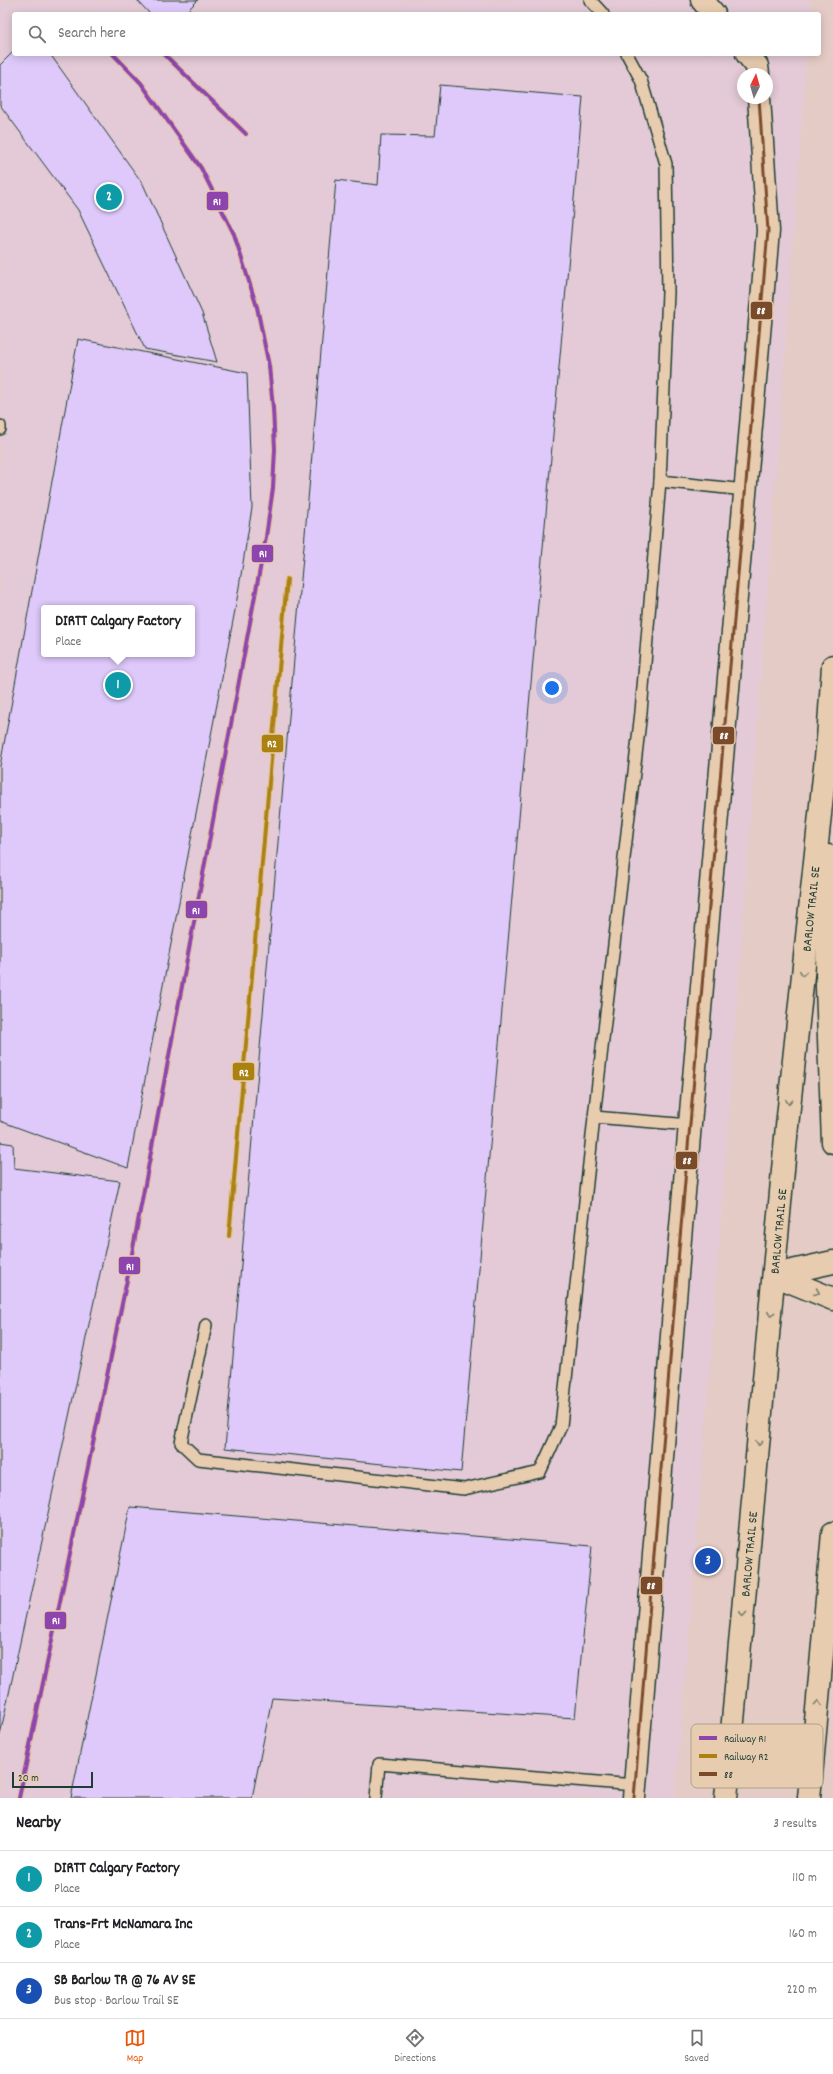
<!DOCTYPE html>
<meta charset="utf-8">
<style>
body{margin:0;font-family:Dekko,sans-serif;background:#f2f2f2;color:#202124}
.compass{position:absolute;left:737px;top:68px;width:36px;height:36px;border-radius:50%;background:#fff;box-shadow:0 2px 10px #0003;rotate:5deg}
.scale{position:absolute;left:12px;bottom:10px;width:81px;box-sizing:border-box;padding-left:4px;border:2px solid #1f3d34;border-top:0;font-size:11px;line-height:14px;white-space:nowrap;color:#1f3d34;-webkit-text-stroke:3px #e8ccaf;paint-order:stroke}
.you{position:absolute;left:552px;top:688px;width:14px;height:14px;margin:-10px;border:3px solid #fff;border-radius:50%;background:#1a73e8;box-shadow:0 0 0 6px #1a73e833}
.badge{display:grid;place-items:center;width:26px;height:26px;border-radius:50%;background:#ea580c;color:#fff;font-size:13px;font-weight:700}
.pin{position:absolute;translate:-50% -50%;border:2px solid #fff;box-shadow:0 1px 4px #0006}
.popup{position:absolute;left:41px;top:605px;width:154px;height:52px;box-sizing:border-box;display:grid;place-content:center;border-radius:4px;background:#fff;filter:drop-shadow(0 1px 3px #0005);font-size:13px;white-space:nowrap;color:#757577}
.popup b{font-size:15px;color:#202124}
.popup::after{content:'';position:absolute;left:50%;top:100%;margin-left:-8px;border:8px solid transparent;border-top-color:#fff}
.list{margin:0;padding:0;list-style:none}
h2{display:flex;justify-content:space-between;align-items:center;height:52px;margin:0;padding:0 16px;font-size:17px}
h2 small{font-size:13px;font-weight:400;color:#757577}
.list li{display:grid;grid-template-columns:26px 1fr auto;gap:12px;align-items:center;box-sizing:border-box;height:56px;padding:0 16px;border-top:1px solid #e0e0e0}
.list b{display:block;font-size:15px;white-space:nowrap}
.list p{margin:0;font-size:13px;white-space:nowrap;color:#757577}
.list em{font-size:13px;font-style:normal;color:#757577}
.icon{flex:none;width:22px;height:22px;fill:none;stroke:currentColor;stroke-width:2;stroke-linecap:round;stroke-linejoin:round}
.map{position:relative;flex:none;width:833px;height:1798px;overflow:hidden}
.search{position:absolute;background:#fff;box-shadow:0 2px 10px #0003;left:12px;right:12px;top:12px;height:44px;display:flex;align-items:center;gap:10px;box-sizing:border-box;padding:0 14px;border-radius:4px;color:#757577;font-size:15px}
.sheet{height:220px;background:#fff}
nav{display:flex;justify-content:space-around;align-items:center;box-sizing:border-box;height:56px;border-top:1px solid #e0e0e0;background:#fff;font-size:11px;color:#757577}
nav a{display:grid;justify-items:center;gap:2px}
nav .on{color:#ea580c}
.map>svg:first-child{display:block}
.built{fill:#e3cad6;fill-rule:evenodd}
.building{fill:#dec9fa;stroke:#1f3d34;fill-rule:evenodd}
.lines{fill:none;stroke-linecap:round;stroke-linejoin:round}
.service-casing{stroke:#1f3d34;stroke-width:14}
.minor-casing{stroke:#1f3d34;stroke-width:25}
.primary-casing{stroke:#1f3d34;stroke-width:25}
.service{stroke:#e8ccaf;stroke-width:11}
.minor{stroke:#e8ccaf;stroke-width:22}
.primary{stroke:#e8ccaf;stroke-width:22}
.bus-1-casing{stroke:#e8ccaf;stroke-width:6}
.bus-1{stroke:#7a4b2a;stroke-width:3}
.rail-1-casing{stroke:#e8ccaf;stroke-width:7}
.rail-2-casing{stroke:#e8ccaf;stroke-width:7}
.rail-1{stroke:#8e44ad;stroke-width:4}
.rail-2{stroke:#ab8112;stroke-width:4}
.oneway{stroke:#797d6b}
.labels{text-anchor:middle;stroke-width:4;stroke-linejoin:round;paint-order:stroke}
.street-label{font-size:13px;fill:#1f3d34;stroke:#e8ccaf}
.key{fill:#e8ccaf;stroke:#aca18a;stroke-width:1}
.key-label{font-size:11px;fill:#1f3d34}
.line-badge{stroke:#e8ccaf;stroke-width:1.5}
.badge-label{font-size:11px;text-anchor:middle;font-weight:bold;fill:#fff}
</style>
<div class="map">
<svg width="833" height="1798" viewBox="0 0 833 1798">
<rect width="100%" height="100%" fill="#e5cbc6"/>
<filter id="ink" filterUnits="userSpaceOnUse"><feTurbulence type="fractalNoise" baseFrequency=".025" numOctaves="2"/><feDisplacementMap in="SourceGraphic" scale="8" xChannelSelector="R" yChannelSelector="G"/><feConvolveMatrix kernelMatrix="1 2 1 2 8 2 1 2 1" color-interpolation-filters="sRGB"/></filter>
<g filter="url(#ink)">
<path class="built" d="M0,0H811L810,14H14V54H807L708,1397L675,1798H0ZM743,74H767V98H743ZM44,608H192V654H44Z"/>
<g class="building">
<polygon points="137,0 198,0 184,14 150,14"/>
<polygon points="14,51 14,54 50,54 143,184 202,313 217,362 145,349 78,210 0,105 0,65"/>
<polygon points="440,85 583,97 461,1472 225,1448 336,180 378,185 381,135 435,136"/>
<path d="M78,339L247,373L252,508L236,605L128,1168L0,1121V766ZM44,608H192V654H44Z"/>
<polygon points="0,1142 13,1144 14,1168 120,1181 0,1735"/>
<polygon points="130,1507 592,1546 575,1718 272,1698 252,1798 71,1798"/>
</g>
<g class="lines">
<g class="service-casing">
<g id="service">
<polyline points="590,0 603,14"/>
<polyline points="0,426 0,429"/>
<polyline points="660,481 745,490"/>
<polyline points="594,1117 641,712 660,481 668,292 666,164 641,80 627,54"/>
<polyline points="206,1325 181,1443 198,1459 464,1489 540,1472 561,1426 594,1117 690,1125"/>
<polyline points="376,1798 379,1764 635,1785"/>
</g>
</g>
<g class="minor-casing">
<g id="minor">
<polyline points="702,0 714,14"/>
<polyline points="747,54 757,66 758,74"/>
<polyline points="774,1275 833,1299"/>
<polyline points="774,1275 833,1262"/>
<polyline points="634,1798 679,1250 768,231 759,98"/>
</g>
</g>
<g class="primary-casing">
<g id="primary">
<polyline points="828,856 827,987 833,1142"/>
<path id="s1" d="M726,1798L787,1126L828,739L833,666"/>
<polyline points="809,1798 833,1533"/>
</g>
</g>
<use href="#service" class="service"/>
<use href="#minor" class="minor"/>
<use href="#primary" class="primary"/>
<g class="bus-1-casing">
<polyline id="bus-1" points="634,1798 679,1250 768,231 759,98"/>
</g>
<use href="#bus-1" class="bus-1"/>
<g class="rail-1-casing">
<g id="rail-1">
<polyline points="164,54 246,134"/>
<polyline points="19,1798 128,1275 266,537 273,488 275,449 273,408 269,366 257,307 234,234 201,168 141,83 113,54"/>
</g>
</g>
<g class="rail-2-casing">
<polyline id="rail-2" points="229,1236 287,579"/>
</g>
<use href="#rail-1" class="rail-1"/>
<use href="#rail-2" class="rail-2"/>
</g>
<defs><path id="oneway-chevron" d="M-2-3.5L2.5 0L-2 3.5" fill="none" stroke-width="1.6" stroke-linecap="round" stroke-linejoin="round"/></defs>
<g class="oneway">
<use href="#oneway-chevron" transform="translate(803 973) rotate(96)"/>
<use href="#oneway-chevron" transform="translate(789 1102) rotate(96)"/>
<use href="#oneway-chevron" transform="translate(817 1292) rotate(22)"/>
<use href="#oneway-chevron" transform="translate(771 1314) rotate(95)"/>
<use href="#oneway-chevron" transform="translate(759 1443) rotate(95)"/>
<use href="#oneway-chevron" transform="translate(743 1614) rotate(95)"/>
<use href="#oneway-chevron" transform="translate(818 1703) rotate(-85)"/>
</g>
</g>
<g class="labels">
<g class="street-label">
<text dy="5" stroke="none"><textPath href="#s1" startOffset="893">BARLOW TRAIL SE</textPath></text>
<text dy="5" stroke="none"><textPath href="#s1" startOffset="569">BARLOW TRAIL SE</textPath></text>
<text dy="5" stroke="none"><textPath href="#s1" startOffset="245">BARLOW TRAIL SE</textPath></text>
</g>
</g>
<rect x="691" y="1724" width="132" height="64" rx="6" class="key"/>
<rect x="699" y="1736" width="18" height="4" fill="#8e44ad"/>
<rect x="699" y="1754" width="18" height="4" fill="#ab8112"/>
<rect x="699" y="1772" width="18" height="4" fill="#7a4b2a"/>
<g class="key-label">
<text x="724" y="1742">Railway R1</text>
<text x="724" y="1760">Railway R2</text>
<text x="724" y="1778">88</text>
</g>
<g class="line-badge">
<rect x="206" y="191" width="23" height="20" rx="4" fill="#8e44ad"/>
<rect x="750" y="301" width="23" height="19" rx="4" fill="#7a4b2a"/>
<rect x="251" y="544" width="23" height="19" rx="4" fill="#8e44ad"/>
<rect x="712" y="726" width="23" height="19" rx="4" fill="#7a4b2a"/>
<rect x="261" y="734" width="23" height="19" rx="4" fill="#ab8112"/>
<rect x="185" y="900" width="23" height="19" rx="4" fill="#8e44ad"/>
<rect x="232" y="1062" width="23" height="19" rx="4" fill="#ab8112"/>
<rect x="675" y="1151" width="23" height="19" rx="4" fill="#7a4b2a"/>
<rect x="118" y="1256" width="23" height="19" rx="4" fill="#8e44ad"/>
<rect x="640" y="1576" width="23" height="19" rx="4" fill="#7a4b2a"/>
<rect x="44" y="1611" width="23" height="19" rx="4" fill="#8e44ad"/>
</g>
<g class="badge-label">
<text x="217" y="205">R1</text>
<text x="761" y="314">88</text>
<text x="263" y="557">R1</text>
<text x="724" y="739">88</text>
<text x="272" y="747">R2</text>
<text x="196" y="914">R1</text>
<text x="244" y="1076">R2</text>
<text x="687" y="1164">88</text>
<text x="130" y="1270">R1</text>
<text x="651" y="1589">88</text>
<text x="56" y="1624">R1</text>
</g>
</svg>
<svg class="compass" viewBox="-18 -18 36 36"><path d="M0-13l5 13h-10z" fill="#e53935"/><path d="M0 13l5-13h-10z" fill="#757577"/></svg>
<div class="scale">20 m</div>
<div class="you"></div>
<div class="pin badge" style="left:118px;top:685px;background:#0f9aa8">1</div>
<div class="popup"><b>DIRTT Calgary Factory</b>Place</div>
<div class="pin badge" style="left:109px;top:197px;background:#0f9aa8">2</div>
<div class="pin badge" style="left:708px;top:1561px;background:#1a4fb4">3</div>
<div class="search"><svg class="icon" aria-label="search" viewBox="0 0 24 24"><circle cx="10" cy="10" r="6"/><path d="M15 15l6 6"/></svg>Search here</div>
</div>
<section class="sheet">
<h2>Nearby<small>3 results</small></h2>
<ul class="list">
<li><span class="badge" style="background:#0f9aa8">1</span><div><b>DIRTT Calgary Factory</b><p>Place</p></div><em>110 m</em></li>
<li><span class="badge" style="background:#0f9aa8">2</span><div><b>Trans-Frt McNamara Inc</b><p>Place</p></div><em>160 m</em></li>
<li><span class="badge" style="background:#1a4fb4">3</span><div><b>SB Barlow TR @ 76 AV SE</b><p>Bus stop · Barlow Trail SE</p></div><em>220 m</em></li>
</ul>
</section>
<nav>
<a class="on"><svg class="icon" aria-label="map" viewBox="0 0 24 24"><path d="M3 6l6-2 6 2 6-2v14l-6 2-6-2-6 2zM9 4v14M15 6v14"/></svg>Map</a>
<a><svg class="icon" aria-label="directions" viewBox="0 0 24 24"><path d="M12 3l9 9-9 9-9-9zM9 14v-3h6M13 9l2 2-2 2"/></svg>Directions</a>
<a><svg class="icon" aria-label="saved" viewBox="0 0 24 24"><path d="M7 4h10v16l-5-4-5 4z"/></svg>Saved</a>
</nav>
